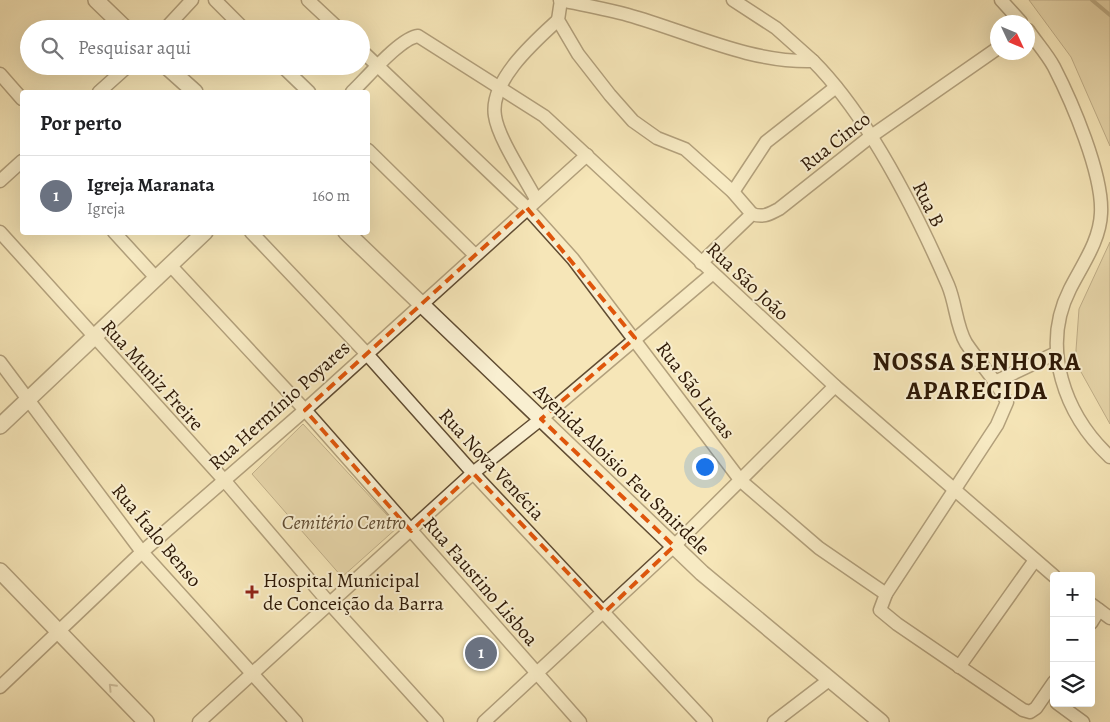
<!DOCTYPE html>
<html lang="pt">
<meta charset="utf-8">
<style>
body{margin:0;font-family:Alegreya,serif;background:#f6f6f6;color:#202124}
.controls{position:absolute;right:15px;bottom:15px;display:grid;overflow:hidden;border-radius:5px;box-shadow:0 5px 20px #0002}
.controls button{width:45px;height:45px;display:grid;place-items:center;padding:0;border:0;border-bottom:1px solid #e0e0e0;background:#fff;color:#202124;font:25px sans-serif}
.compass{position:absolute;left:990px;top:15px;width:45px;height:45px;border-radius:50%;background:#fff;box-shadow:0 5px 20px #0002;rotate:134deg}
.you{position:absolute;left:704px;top:466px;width:18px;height:18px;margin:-12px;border:4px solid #fff;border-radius:50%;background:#1a73e8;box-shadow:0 0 0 8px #1a73e833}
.badge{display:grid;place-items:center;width:32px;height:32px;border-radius:50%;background:#8f2418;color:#fff;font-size:16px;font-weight:700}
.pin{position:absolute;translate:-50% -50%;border:2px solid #fff;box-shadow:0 1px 5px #0006}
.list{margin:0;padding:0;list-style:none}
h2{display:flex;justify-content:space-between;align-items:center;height:65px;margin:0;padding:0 20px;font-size:21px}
h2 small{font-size:16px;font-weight:400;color:#757577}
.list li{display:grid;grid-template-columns:32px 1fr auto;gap:15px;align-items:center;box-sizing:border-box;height:80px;padding:0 20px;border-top:1px solid #e0e0e0}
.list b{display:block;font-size:19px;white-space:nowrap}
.list p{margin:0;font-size:16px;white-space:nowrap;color:#757577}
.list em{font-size:16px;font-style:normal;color:#757577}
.icon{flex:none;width:28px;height:28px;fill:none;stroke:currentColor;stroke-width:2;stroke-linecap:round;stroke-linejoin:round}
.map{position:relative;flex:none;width:1110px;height:722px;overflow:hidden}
.search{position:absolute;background:#fff;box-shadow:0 5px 20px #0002;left:20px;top:20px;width:350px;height:55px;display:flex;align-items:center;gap:12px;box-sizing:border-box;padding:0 18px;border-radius:28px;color:#757577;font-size:19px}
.panel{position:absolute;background:#fff;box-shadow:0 5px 20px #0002;left:20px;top:90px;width:350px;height:145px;border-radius:5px}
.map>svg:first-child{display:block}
.green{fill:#d4c39a;stroke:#816e50}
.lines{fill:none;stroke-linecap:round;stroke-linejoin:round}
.stream{stroke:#7d6a4c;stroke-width:4}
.minor-casing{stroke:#604c32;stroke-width:15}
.tertiary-casing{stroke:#604c32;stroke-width:18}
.minor{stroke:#f9efd1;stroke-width:12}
.tertiary{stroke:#f9efd1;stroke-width:15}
.oneway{stroke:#9e8f76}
.marked{fill:none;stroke:#df560c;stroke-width:4;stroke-dasharray:10 6;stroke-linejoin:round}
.poi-dot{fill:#8f2418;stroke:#f9efd1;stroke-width:2}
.labels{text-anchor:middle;stroke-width:4;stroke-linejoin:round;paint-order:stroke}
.street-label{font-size:20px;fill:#2e1906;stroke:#f9efd1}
.park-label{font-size:20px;font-style:italic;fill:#604c32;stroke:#f9efd1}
.poi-label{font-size:20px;fill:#2e1906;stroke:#f9efd1;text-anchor:start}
.district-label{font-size:25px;font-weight:bold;letter-spacing:1px;fill:#2e1906;stroke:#f9efd1}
</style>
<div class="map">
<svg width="1110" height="722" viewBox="0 0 1110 722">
<rect width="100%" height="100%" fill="#f6e6b8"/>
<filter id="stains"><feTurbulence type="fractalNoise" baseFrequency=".004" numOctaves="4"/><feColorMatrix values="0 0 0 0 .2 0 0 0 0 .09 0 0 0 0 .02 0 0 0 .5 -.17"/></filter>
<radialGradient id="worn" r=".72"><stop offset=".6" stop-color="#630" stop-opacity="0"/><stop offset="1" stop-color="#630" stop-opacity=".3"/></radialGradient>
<g class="green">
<polygon points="1029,0 1110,0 1110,146 1071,57"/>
<polygon points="1110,242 1110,424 1076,363 1076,350 1079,309"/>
<polygon points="303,424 398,527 342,577 252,474"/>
</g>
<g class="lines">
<polyline class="stream" points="1092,0 1110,15"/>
<g class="minor-casing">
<g id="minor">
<polyline points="215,0 244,29"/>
<polyline points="308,0 339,29"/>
<path d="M560,0C583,5 606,9 628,15C689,32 749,63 813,61C868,116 917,214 948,285C956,304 956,326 966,343C980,364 995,378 1007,402L997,425L886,594L880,610L897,624L1023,710L1030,712L1036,708L1054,682"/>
<polyline points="561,0 558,20 578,54 610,95 633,121 657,138 685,149 733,192 752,214"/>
<polyline points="733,0 776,28 813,61"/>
<polyline points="1001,0 1021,22"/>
<polyline points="165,29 192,0"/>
<path d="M1028,30C1036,42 1047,54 1054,67C1072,102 1103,174 1101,213C1100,241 1082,265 1070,289C1040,348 1065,415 1110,457"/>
<polyline points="361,50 527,208 573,259 741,481 819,548 886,594"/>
<polyline points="282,66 309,92"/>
<polyline points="0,74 22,99"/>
<polyline points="99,92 128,66"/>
<path d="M352,92C366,79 400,38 418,36L544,116L835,386L1054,576"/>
<polyline points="368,150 475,255"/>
<polyline points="0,181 22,161"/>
<polyline points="733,192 766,142 836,87"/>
<path d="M536,199C525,178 498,138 495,116C489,81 535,41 558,20"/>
<polyline points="0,232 224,480 330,604 437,722"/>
<polyline points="114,232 157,279"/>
<polyline points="251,232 366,353 473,473 706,722"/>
<path d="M701,263L752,214C764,218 769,214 779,209L870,137L998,48"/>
<polyline points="171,266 305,410 580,722"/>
<polyline points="0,362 142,552 296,722"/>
<polyline points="997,381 1056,353"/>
<polyline points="1091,604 1110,618"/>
<polyline points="1091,623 1099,610"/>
<polyline points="959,667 1035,560"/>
<polyline points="0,687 142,552 305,410 587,155"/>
<polyline points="1057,703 1083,722"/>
<polyline points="199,722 473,473 541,419 712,274"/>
<polyline points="484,722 674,546 835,386"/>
<polyline points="774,722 829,680"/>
</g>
</g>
<g class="tertiary-casing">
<g id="tertiary">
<polyline points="96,0 126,29"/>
<polyline points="166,66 195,92"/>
<polyline points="346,232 702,573 881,722"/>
<polyline points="0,426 205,232"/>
<polyline points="0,571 146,722"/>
</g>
</g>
<use href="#minor" class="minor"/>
<use href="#tertiary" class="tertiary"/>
</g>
<defs><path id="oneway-chevron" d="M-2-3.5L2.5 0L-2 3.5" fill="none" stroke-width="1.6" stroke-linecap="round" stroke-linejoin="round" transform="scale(1.25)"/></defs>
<use class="oneway" href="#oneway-chevron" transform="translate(112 687) rotate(-134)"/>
<path d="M0 0H1110V722H0ZM527,208L635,338L541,419L674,546L605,612L473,473L411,531L305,410Z" fill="#f6e6b8" fill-opacity=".55" fill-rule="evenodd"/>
<path class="marked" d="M527,208L635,338L541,419L674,546L605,612L473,473L411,531L305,410Z"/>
<path class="poi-dot" d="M249.5 584.5h5v5h5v5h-5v5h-5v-5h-5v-5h5z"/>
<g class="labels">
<g class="street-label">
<text transform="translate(835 141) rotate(-38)" y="7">Rua Cinco</text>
<text transform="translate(929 204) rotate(64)" y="7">Rua B</text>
<text transform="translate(748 281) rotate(43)" y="7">Rua São João</text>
<text transform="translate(153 375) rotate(48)" y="7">Rua Muniz Freire</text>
<text transform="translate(696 390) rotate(53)" y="7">Rua São Lucas</text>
<text transform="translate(279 405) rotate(-42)" y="7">Rua Hermínio Poyares</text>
<text transform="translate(492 464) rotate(47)" y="7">Rua Nova Venécia</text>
<text transform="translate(622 469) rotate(44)" y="7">Avenida Aloisio Feu Smirdele</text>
<text transform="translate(157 535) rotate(50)" y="7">Rua Ítalo Benso</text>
<text transform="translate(481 581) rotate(49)" y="7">Rua Faustino Lisboa</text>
</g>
<g class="park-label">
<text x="344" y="529">Cemitério Centro</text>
</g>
<g class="poi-label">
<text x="263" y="587">Hospital Municipal<tspan x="263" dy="23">de Conceição da Barra</tspan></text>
</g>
<g class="district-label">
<text x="977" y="370">NOSSA SENHORA<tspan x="977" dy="29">APARECIDA</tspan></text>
</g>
</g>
<rect width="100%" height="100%" filter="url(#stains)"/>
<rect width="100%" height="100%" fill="url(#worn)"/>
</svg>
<div class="controls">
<button>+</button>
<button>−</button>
<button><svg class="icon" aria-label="layers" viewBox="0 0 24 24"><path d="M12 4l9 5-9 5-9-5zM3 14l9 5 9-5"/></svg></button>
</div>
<svg class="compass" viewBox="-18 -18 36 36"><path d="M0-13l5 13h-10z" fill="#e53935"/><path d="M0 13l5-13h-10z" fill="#757577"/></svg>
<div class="you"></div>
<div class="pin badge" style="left:481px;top:653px;background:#6b7280">1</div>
<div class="search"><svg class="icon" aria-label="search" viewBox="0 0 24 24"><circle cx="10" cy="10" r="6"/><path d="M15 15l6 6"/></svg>Pesquisar aqui</div>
<section class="panel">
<h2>Por perto<small></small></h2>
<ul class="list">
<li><span class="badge" style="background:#6b7280">1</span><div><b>Igreja Maranata</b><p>Igreja</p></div><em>160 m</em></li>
</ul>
</section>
</div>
